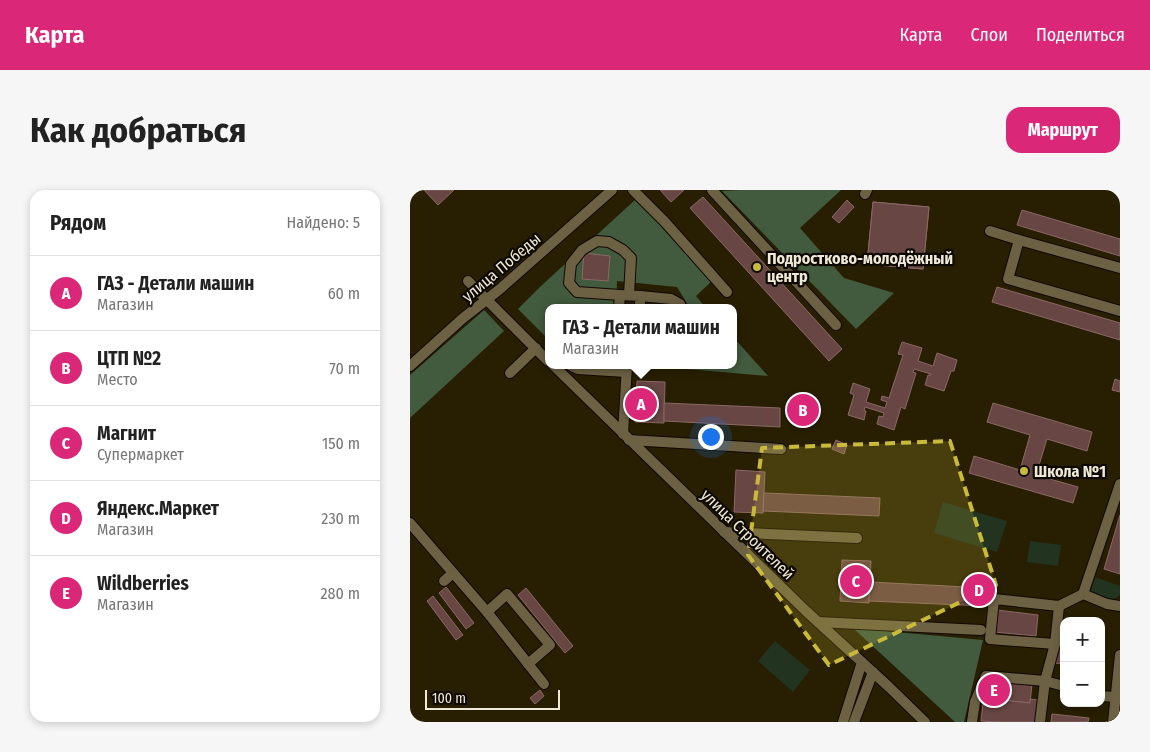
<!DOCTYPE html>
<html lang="ru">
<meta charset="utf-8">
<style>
body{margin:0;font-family:"Fira Sans Condensed",sans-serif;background:#f6f6f6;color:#222}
.controls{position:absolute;right:15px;bottom:15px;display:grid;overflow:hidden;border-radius:10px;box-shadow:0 2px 8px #0003}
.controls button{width:45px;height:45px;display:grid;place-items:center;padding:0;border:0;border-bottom:1px solid #e0e0e0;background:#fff;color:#222;font:25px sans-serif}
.scale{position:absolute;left:15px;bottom:12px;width:135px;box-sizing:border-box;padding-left:5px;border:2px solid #efe9d8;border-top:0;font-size:14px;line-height:18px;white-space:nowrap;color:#efe9d8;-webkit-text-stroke:4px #0d0902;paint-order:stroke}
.you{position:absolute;left:300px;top:246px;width:18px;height:18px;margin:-12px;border:4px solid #fff;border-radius:50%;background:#1a73e8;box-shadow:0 0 0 8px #1a73e833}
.badge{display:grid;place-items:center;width:32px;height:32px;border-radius:50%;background:#db2777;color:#fff;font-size:16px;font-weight:700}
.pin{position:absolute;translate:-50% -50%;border:2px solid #fff;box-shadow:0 1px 5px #0006}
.popup{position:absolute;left:135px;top:114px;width:192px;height:65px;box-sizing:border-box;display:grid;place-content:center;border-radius:10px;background:#fff;filter:drop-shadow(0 1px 4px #0005);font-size:16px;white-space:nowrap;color:#767676}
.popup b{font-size:19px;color:#222}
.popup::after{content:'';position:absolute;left:50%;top:100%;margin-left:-10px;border:10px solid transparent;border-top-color:#fff}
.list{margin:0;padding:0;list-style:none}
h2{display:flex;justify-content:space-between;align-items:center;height:65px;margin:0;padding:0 20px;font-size:21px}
h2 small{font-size:16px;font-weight:400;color:#767676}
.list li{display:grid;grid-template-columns:32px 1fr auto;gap:15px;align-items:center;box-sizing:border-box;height:75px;padding:0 20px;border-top:1px solid #e0e0e0}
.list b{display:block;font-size:19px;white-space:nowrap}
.list p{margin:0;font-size:16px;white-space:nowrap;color:#767676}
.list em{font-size:16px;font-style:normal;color:#767676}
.map{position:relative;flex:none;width:710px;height:532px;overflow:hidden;border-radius:15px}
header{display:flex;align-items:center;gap:30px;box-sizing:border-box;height:70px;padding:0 25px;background:#db2777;color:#fff}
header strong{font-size:24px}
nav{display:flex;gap:28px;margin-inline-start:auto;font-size:18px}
.intro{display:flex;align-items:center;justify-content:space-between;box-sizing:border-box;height:120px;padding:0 30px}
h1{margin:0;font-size:35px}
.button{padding:12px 22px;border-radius:15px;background:#db2777;color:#fff;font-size:18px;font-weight:700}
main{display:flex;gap:30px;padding:0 30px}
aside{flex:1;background:#fff;border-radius:15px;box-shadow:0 2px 8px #0003}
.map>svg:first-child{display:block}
.green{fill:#22331f}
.forest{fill:#425b3e}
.building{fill:#674644;stroke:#8b6866;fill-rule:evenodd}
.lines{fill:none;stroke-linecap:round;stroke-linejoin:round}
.minor-casing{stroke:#110800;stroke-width:12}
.minor{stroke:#6c6143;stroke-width:10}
.marked{fill:#caba3a;fill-opacity:0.2;stroke:#caba3a;stroke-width:4;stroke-dasharray:10 6;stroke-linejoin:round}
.poi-dot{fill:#caba3a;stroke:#0d0902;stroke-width:2}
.labels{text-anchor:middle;stroke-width:4.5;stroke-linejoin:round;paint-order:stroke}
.poi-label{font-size:16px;font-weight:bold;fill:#efe9d8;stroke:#0d0902;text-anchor:start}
.street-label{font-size:16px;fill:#efe9d8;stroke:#0d0902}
</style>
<header>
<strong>Карта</strong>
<nav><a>Карта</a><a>Слои</a><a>Поделиться</a></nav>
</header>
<div class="intro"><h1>Как добраться</h1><a class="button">Маршрут</a></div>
<main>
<aside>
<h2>Рядом<small>Найдено: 5</small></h2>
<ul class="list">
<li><span class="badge">A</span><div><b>ГАЗ - Детали машин</b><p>Магазин</p></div><em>60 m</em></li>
<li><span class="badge">B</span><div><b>ЦТП №2</b><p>Место</p></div><em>70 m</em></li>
<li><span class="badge">C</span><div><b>Магнит</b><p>Супермаркет</p></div><em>150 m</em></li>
<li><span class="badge">D</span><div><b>Яндекс.Маркет</b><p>Магазин</p></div><em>230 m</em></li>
<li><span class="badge">E</span><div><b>Wildberries</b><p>Магазин</p></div><em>280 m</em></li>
</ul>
</aside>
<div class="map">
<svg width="710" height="532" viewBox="0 0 710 532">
<rect width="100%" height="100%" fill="#281f02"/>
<g class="green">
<polygon points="533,312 597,331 587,362 524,343"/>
<polygon points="620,351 651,355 648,376 617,372"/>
<polygon points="685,387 710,396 710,404 708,407 703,409 680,404"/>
<polygon points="365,451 400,480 383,502 348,471"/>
</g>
<g class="forest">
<polygon points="330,0 431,0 390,38 434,88 484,103 446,139 312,1"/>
<polygon points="225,10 241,21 302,91 286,106 296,118 278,118 278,115 267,97 207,91 206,118 138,118 138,149 108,119 131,96"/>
<polygon points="74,120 94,141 0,228 0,185"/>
<polygon points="324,148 358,186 232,175 324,175"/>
<polygon points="443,438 573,450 554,532 545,532"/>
</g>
<g class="building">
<polygon points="14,0 44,0 28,15"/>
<polygon points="250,0 274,0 261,12"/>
<polygon points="293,7 432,159 419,171 280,18"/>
<polygon points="437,10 444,17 429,33 422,27"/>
<path d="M463,12L519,17L513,79L457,74ZM485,20H492V24L500,25L499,41L477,39L478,24H485ZM476,46L498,48L497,68L474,66Z"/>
<polygon points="463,12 519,17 513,79 457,74"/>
<polygon points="612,20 710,49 710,66 607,35"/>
<polygon points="174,63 200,66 198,91 172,89"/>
<polygon points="587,97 710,133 710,150 582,112"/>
<polygon points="492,152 512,158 508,171 523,176 527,163 547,170 544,181 541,181 534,201 515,195 518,185 521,185 521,184 504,179 503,182 506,183 495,219 491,217 484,240 467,234 469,226 473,227 474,223 455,217 454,221 456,221 454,230 438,225 444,205 440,203 443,193 460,199 456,212 475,218 477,212 471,210 472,206 479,208 493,165 488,164"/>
<polygon points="705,189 710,191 710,202 702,200"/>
<polygon points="227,191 255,192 254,233 225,232"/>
<polygon points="387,204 401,205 399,235 385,235"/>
<polygon points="254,213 370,218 370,237 254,231"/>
<polygon points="583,213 682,242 677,261 637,249 626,285 668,297 663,313 559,283 564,266 610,280 620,245 577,232"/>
<polygon points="426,250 437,255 434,264 422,259"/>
<polygon points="326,280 355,282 353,323 324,322"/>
<polygon points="354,303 470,308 469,326 353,321"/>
<polygon points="710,325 710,384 694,379"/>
<polygon points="432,370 461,371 459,413 430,411"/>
<polygon points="460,392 576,398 575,416 459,411"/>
<polygon points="36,397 64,433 56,439 29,403"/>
<polygon points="116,398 163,456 155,463 108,405"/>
<polygon points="23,406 53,445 46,450 17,411"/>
<polygon points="587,420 628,425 626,446 584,442"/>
<polygon points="648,450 654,451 654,474 645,473"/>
<polygon points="584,491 622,494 620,513 582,509"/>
<polygon points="130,500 134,506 125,514 120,508"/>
<polygon points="574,505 583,506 582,509 620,513 620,509 628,510 625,532 586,532 571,531"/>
<polygon points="642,524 679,528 678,532 641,532"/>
</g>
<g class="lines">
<g class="minor-casing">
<g id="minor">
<polyline points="223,0 255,32 317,102"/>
<polyline points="302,0 426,135"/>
<polyline points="455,4 457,0"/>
<polyline points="580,41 609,50"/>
<polyline points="710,78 609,50 598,89 710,121"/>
<polyline points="58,91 138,171"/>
<polyline points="210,105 167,102 159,93 161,74 172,60 187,51 199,52 213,60 221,68 219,105"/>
<polyline points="230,106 261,109 270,114 271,118"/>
<polyline points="209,118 210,105 230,106 230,118"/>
<polyline points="143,175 396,421 479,497 515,532"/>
<polyline points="160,175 168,179 216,182"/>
<polyline points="0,176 52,129 90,99 202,0"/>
<polyline points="100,183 126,158"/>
<polyline points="213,244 217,175"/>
<polyline points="219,250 371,259"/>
<polyline points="0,333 77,422 134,494"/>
<polyline points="314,342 447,348"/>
<polyline points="34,391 43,383"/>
<polyline points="673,404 710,294"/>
<polyline points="77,422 97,404 140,455 118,474"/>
<polyline points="408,432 571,440"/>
<polyline points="645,454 580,449 584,409 649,416 673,404 697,414 710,416"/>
<polyline points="691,506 705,507"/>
<polyline points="433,532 452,472"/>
<polyline points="444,532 463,482"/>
<polyline points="562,532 565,512 576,486 635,491 645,454 649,416"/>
<polyline points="630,532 635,491 654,496"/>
<polyline points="703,532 710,465"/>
</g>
</g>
<use href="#minor" class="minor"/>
</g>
<path class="marked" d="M540,251L586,395L419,475L338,365L352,258Z"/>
<g class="poi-dot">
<circle cx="347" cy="77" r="5"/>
<circle cx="614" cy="281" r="5"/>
</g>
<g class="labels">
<g class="poi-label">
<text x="357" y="74">Подростково-молодёжный<tspan x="357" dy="18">центр</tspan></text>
<text x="624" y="287">Школа №1</text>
</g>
<g class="street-label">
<text transform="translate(91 77) rotate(-40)" y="6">улица Победы</text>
<text transform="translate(338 344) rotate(44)" y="6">улица Строителей</text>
</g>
</g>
</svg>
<div class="controls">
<button>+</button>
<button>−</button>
</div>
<div class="scale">100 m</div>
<div class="you"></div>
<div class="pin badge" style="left:231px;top:214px">A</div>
<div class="popup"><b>ГАЗ - Детали машин</b>Магазин</div>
<div class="pin badge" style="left:393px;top:220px">B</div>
<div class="pin badge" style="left:446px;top:391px">C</div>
<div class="pin badge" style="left:569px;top:400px">D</div>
<div class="pin badge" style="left:584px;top:500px">E</div>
</div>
</main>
